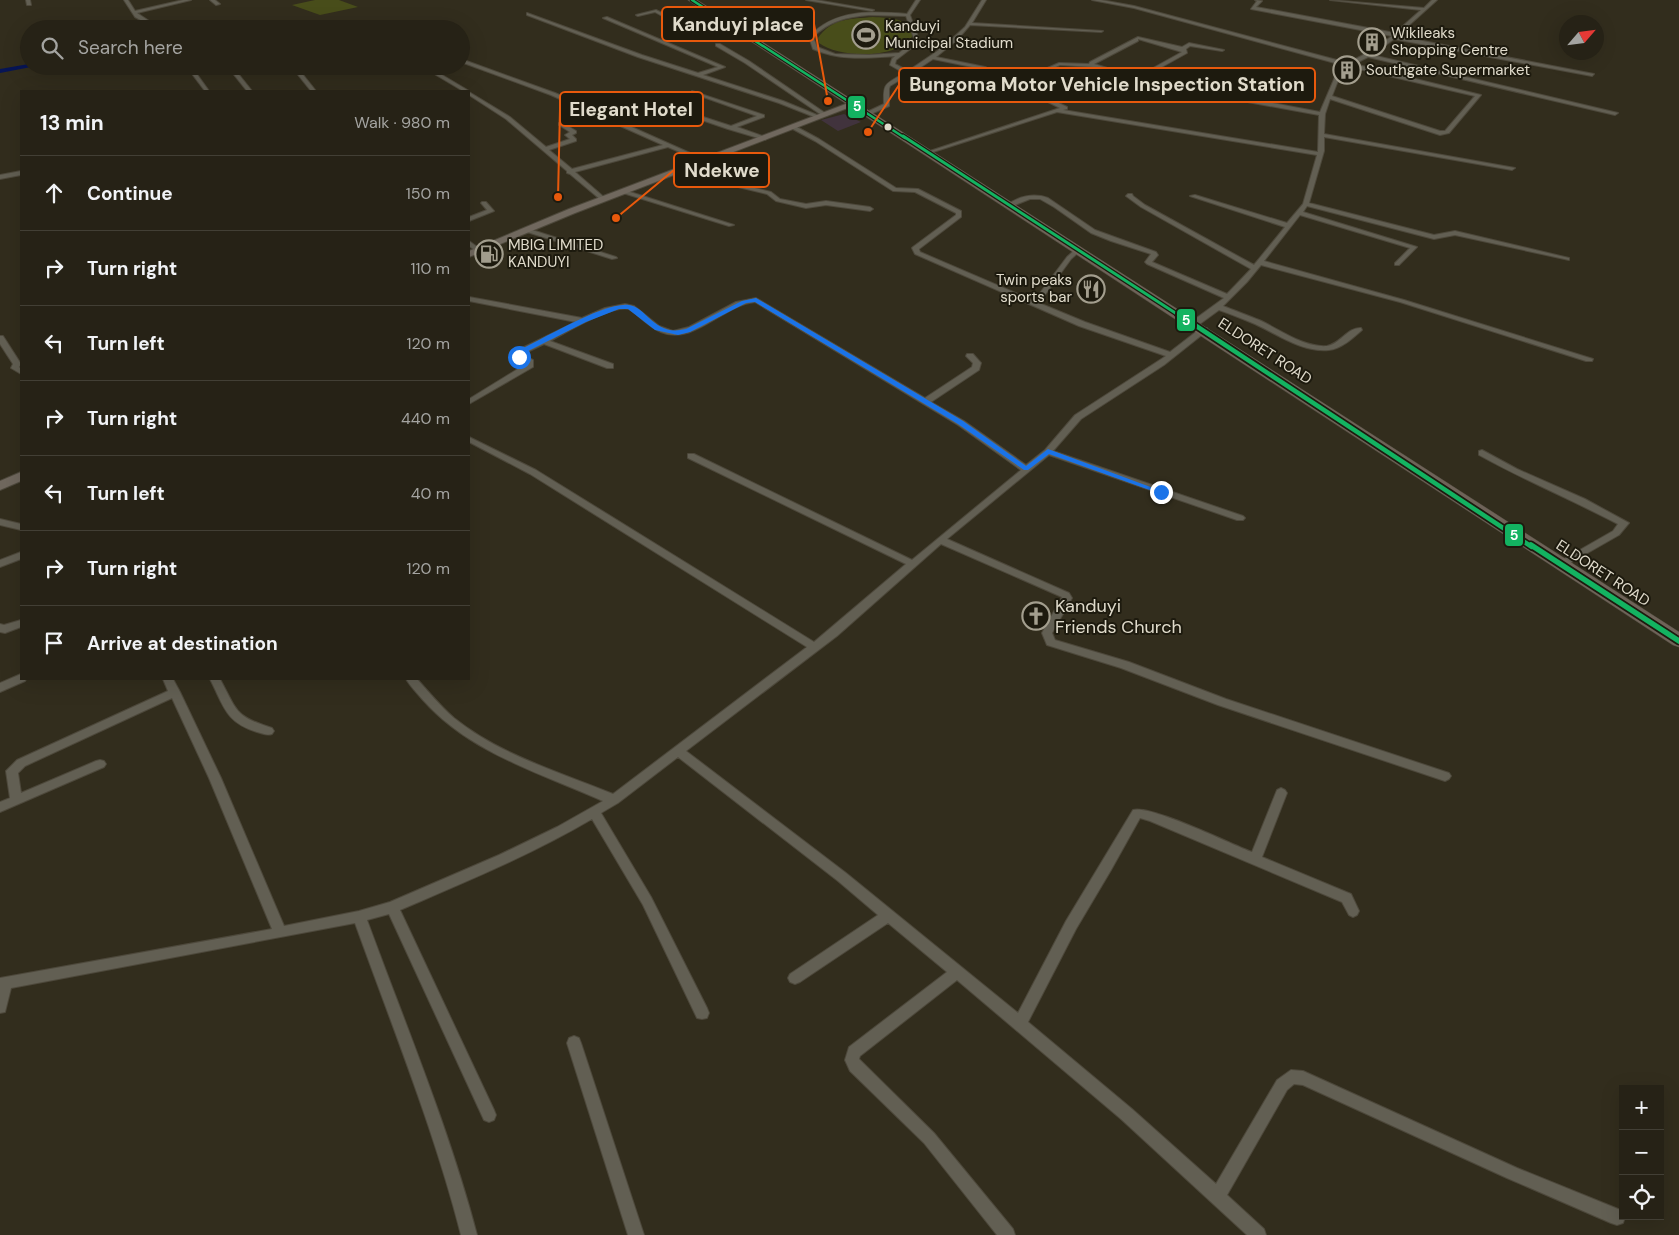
<!DOCTYPE html>
<meta charset="utf-8">
<style>
body{margin:0;font-family:"DM Sans",sans-serif;background:#322f23;color:#f1f3f6}
.controls{position:absolute;right:15px;bottom:15px;display:grid;overflow:hidden;border-radius:0px;box-shadow:0 5px 20px #0002}
.controls button{width:45px;height:45px;display:grid;place-items:center;padding:0;border:0;border-bottom:1px solid #423f35;background:#262216;color:#f1f3f6;font:25px sans-serif}
.compass{position:absolute;left:1559px;top:15px;width:45px;height:45px;border-radius:50%;background:#262216;box-shadow:0 5px 20px #0002;rotate:62deg}
.stop{position:absolute;width:15px;height:15px;margin:-11px;border:4px solid #1a73e8;border-radius:50%;background:#fff}
.stop.end{background:#1a73e8;border-color:#fff;box-shadow:0 1px 5px #0008}
.list{margin:0;padding:0;list-style:none}
h2{display:flex;justify-content:space-between;align-items:center;height:65px;margin:0;padding:0 20px;font-size:21px}
h2 small{font-size:16px;font-weight:400;color:#a4a4a1}
.list li{display:grid;grid-template-columns:32px 1fr auto;gap:15px;align-items:center;box-sizing:border-box;height:75px;padding:0 20px;border-top:1px solid #423f35}
.list b{display:block;font-size:19px;white-space:nowrap}
.list em{font-size:16px;font-style:normal;color:#a4a4a1}
.icon{flex:none;width:28px;height:28px;fill:none;stroke:currentColor;stroke-width:2;stroke-linecap:round;stroke-linejoin:round}
.map{position:relative;flex:none;width:1679px;height:1235px;overflow:hidden}
.search{position:absolute;background:#262216;box-shadow:0 5px 20px #0002;left:20px;top:20px;width:450px;height:55px;display:flex;align-items:center;gap:12px;box-sizing:border-box;padding:0 18px;border-radius:28px;color:#a4a4a1;font-size:19px}
.panel{position:absolute;background:#262216;box-shadow:0 5px 20px #0002;left:20px;top:90px;width:450px;height:590px;border-radius:0px}
.map>svg:first-child{display:block}
.commercial{fill:#41333d}
.green{fill:#484d1a}
.lines{fill:none;stroke-linecap:round;stroke-linejoin:round}
.river{fill:#071556;fill-rule:evenodd}
.street-casing{stroke:#4d483b;stroke-width:2}
.primary-casing{stroke:#4d483b;stroke-width:2}
.highway-casing{stroke:#4d483b;stroke-width:1}
.street{fill:#625f53;fill-rule:evenodd}
.primary{fill:#70685e;fill-rule:evenodd}
.highway{fill:#6f6359;fill-rule:evenodd}
.bus-1-far3-casing{stroke:#1d1a0e;stroke-width:4.5}
.bus-1-far2-casing{stroke:#1d1a0e;stroke-width:5.5}
.bus-1-far1-casing{stroke:#1d1a0e;stroke-width:8}
.bus-1-casing{stroke:#1d1a0e;stroke-width:9}
.bus-1-far3{stroke:#13b361;stroke-width:2.5}
.bus-1-far2{stroke:#13b361;stroke-width:3}
.bus-1-far1{stroke:#13b361;stroke-width:4.5}
.bus-1{stroke:#13b361;stroke-width:5.5}
.route{fill:#1a73e8}
.bus-dot{fill:#e0dbcb;stroke:#1d1a0e;stroke-width:2}
.labels{text-anchor:middle;stroke-width:4;stroke-linejoin:round;paint-order:stroke}
.far-poi-label{font-size:15px;fill:#e0dbcb;stroke:#1d1a0e;text-anchor:start}
.far-street-label{font-size:15px;fill:#e0dbcb;stroke:#1d1a0e}
.poi-label{font-size:18px;fill:#e0dbcb;stroke:#1d1a0e;text-anchor:start}
.leader{fill:none;stroke:#e8590c;stroke-width:2}
.callout-dot{fill:#e8590c;stroke:#1d1a0e;stroke-width:2}
.callout{fill:#1d1a0e;stroke:#e8590c;stroke-width:2}
.callout-label{font-size:19px;text-anchor:middle;font-weight:bold;fill:#e0dbcb}
.line-badge{stroke:#1d1a0e;stroke-width:2}
.badge-label{font-size:14px;text-anchor:middle;font-weight:bold;fill:#fff}
</style>
<div class="map">
<svg width="1679" height="1235" viewBox="0 0 1679 1235">
<rect width="100%" height="100%" fill="#322d1d"/>
<polygon class="commercial" points="844,114 861,122 838,131 821,120"/>
<g class="green">
<polygon points="315,0 339,0 358,7 320,15 292,5"/>
<path d="M873,17C890,18 905,17 914,33C902,60 840,59 819,43L818,38C832,18 850,19 873,17Z"/>
</g>
<g class="lines">
<polygon class="river" points="29,64 31,67 0,73 0,69"/>
<g class="street-casing">
<g id="street">
<polygon points="26,0 30,0 31,5 27,5"/>
<polygon points="124,0 128,0 135,11 183,0 191,0 137,13 152,23 134,29 126,29 146,23 135,17"/>
<polygon points="210,0 215,0 220,4 216,5"/>
<polygon points="806,0 816,0 874,10 872,11"/>
<path d="M916,0H920L910,15L919,40L942,48L965,27L982,0H986L972,23L1103,31L1101,32L970,25L957,40L936,57L985,67L1015,82L1059,63L1089,64L1090,62L1138,37L1182,47L1189,43L1224,50L1222,51L1190,46L1186,49L1187,53L1142,78L1320,112L1335,77L1346,66L1134,8L1092,0H1101L1134,6L1348,63L1373,50L1392,36L1251,9L1257,1L1255,0L1262,1L1256,7L1395,33L1421,10L1330,0L1424,8L1432,0H1437L1397,36L1594,74L1592,76L1394,39L1372,55L1618,113L1615,115L1368,57L1354,64L1481,95L1449,133L1440,135L1330,99L1325,114L1324,134L1515,168L1512,170L1324,137V151L1309,203L1434,235L1455,231L1569,258V260L1455,235L1434,239L1307,206L1303,212L1417,247L1399,265H1395V263L1410,248L1300,215L1264,261L1404,300L1593,359L1592,361H1586L1400,302L1261,265L1247,282L1223,306C1235,311 1247,315 1259,320C1279,329 1304,348 1327,346C1340,344 1348,327 1361,328L1362,330C1353,338 1341,349 1329,350C1303,353 1277,334 1255,324C1243,319 1231,314 1219,310L1197,326H1191V322L1224,298L1147,264L1145,262L1151,254L1111,241L1091,233L1054,207L1040,199H1030L1010,207L1007,205C1019,196 1034,193 1048,198L1095,230L1156,252L1158,255L1152,262L1227,294L1251,269L1141,207L1126,196L1128,194H1132L1133,196L1145,205L1254,265L1285,227L1190,196L1195,195L1287,223L1303,204L1317,155L1057,112L927,154V152L1060,108L982,69L933,59L912,73L978,92V94L908,75L890,86L889,89V106L871,114H867V112L884,104C883,81 886,85 904,73L890,65L892,59L895,56C867,58 840,61 813,49L809,37C834,9 872,11 907,14ZM869,15L906,16L915,41L899,53L869,55L835,54L817,47L813,37C829,21 847,17 869,15ZM1138,39L1182,52L1137,77L1094,64L1138,41ZM918,43L939,50L908,71L895,64L896,60ZM1060,65L1093,67L1149,84L1319,115L1318,152L1063,110L1067,109V107L1019,84ZM1350,67L1475,96L1445,131H1440L1332,96L1339,78Z"/>
<polygon points="656,10 686,25 703,32 738,28 740,29 703,34 682,27 655,12 638,16 636,15"/>
<polygon points="527,13 642,55 698,73 718,67 603,18 607,17 725,67 703,75 783,101 822,117 817,118 779,103 638,57 527,15"/>
<polygon points="716,44 720,44 749,61 828,115 823,116 745,63 716,46"/>
<polygon points="461,59 555,93 708,161 703,162 668,147 575,172 606,199 601,200 570,174 567,173 567,171 506,119 469,95 469,92 510,117 546,147 570,139 565,135 570,132 559,125 559,123 563,123 576,131 576,133 572,135 576,139 576,141 549,150 572,169 663,145 551,95 461,62"/>
<polygon points="186,66 191,66 209,91 205,91"/>
<polygon points="227,66 232,66 252,91 247,91"/>
<polygon points="291,66 296,66 316,91 311,91"/>
<polygon points="421,66 427,66 469,91 463,91"/>
<polygon points="692,91 764,115 764,117 737,127 768,138 765,140 728,129 655,104 660,103 731,126 757,116 692,93"/>
<path d="M793,125L819,139L896,188L918,189L961,211V217L919,249L920,252L1034,301L1067,257L1077,248H1081V250L1071,259L1039,303L1085,322L1170,352L1201,328H1207L1208,330L1164,365L1081,419L1053,451L1243,516L1245,518L1243,520H1237L1049,455L947,539L1069,593L1072,598L1052,633L1055,640L1129,662L1226,699L1449,773L1451,776L1449,779L1445,781L1218,705L1121,668L1047,645L1042,633L1062,597L941,544L837,636L686,751L846,873L1018,1013L1066,921L1133,810C1149,804 1231,844 1252,852L1277,790L1281,788L1285,790L1287,793L1262,857L1351,894L1359,911L1357,915L1353,917L1349,915L1342,902L1150,821L1140,818L1111,870L1076,929L1028,1022L1132,1109L1216,1184L1277,1080L1291,1070L1303,1071L1517,1168L1623,1211V1216L1625,1217L1623,1223L1617,1225L1611,1223L1507,1178L1303,1085L1294,1084L1287,1090L1227,1195L1264,1229L1266,1235H1247L1121,1119L957,980L860,1056L859,1059L934,1133L1013,1229L1015,1235H997L924,1143L850,1071L845,1060L849,1047L947,972L888,923L800,982L795,984L790,982L788,978L790,974L878,915L838,881L678,757L618,803L601,813L651,897L707,1008L709,1013L707,1018L702,1019L697,1018L643,905L592,819C531,855 465,882 400,910L494,1110L496,1115L494,1120L489,1122L484,1120L389,914L367,920C405,1024 449,1128 477,1235H461C434,1129 392,1026 355,923L11,988L5,1012L0,1013V978L272,929L209,778L172,698L25,766L18,773L21,793L96,761L100,760L104,761L106,764L104,767L0,812V802L10,798L6,771L17,760L168,691L163,679H173L180,692L221,778L284,926L359,911L390,902L499,855L557,827L603,801C540,773 470,753 423,700C417,693 410,686 406,679H417C429,692 440,706 454,718C500,755 559,772 613,794L807,647L530,474L469,442V437L536,470L814,642L906,564L688,458V454H694L912,560L1021,470L958,425L755,302C723,305 693,346 661,332C649,327 640,316 629,309C611,305 567,332 550,341L613,364V368H607L544,344L523,354L533,360V367L469,404V399L526,364L514,356V352L576,322L469,301V297L582,318L605,308L625,304L634,306L659,326L673,331L689,327L736,302L756,298L925,398L972,367L973,363L966,356L967,354H973L981,363L979,370L931,402L964,421L1026,465L1045,450L1075,415L1166,356L1079,326L915,254L912,248L913,247L956,215V213L915,192L893,191L815,141L791,128L790,127Z"/>
<polygon points="678,169 771,192 780,199 806,204 826,201 870,207 873,209 870,211 826,205 806,208 776,201 767,194 676,172 675,171"/>
<polygon points="21,171 21,175 0,179 0,175"/>
<polygon points="623,191 627,191 734,225 729,226 623,193"/>
<polygon points="482,202 486,202 494,211 469,221 469,217 487,210 481,203"/>
<polygon points="526,228 616,257 617,258 612,259 524,231 524,229"/>
<polygon points="469,241 480,249 480,251 476,251 469,246"/>
<polygon points="0,336 3,336 21,364 19,367 21,369 21,374 11,368 13,364 0,344"/>
<path d="M1482,450L1517,469L1585,499L1629,523L1619,535L1563,567H1557L1555,565L1557,563L1613,531L1618,524C1572,500 1524,480 1479,455V451Z"/>
<polygon points="0,519 21,524 21,530 0,525"/>
<polygon points="21,552 21,559 0,567 0,560"/>
<polygon points="21,620 21,627 5,633 0,632 0,624 4,625"/>
<polygon points="21,674 21,679 26,679 25,681 0,692 0,683"/>
<path d="M210,679H220C238,712 234,716 272,728L274,731L272,734C266,736 262,733 257,732C225,722 224,706 210,679Z"/>
<polygon points="574,1036 579,1038 581,1043 644,1235 628,1235 567,1043 569,1038"/>
</g>
</g>
<g class="primary-casing">
<g id="primary">
<polygon points="851,102 858,104 575,213 469,257 469,251 569,209"/>
<polygon points="21,472 21,481 0,490 0,481"/>
</g>
</g>
<g class="highway-casing">
<polygon id="highway" points="688,0 697,0 1679,632 1679,647 1673,645"/>
</g>
<use href="#street" class="street"/>
<use href="#primary" class="primary"/>
<use href="#highway" class="highway"/>
<g class="bus-1-far3-casing">
<polyline id="bus-1-far3" points="692,0 905,138"/>
</g>
<g class="bus-1-far2-casing">
<polyline id="bus-1-far2" points="903,136 1180,316"/>
</g>
<g class="bus-1-far1-casing">
<polyline id="bus-1-far1" points="1178,314 1532,547"/>
</g>
<g class="bus-1-casing">
<polyline id="bus-1" points="1531,545 1679,641"/>
</g>
<use href="#bus-1-far3" class="bus-1-far3"/>
<use href="#bus-1-far2" class="bus-1-far2"/>
<use href="#bus-1-far1" class="bus-1-far1"/>
<use href="#bus-1" class="bus-1"/>
</g>
<path class="route" d="M756,298L963,421L1026,466L1048,449L1164,492L1158,493L1049,454L1028,470H1024L958,424L755,302L746,303L690,332L678,335L655,330L628,309H619L586,322L522,354V358L516,357V352C541,340 604,302 629,305C648,308 654,337 686,329L742,301Z"/>
<defs>
<g id="stadium-ring" transform="scale(1.4375)"><circle r="9.5" fill="#1d1a0e" stroke="#a39e8e" stroke-width="1.5"/><path d="M0-5a6.5 5 0 1 0 0 10a6.5 5 0 1 0 0-10ZM-3.5-1.8h7v3.6h-7Z" fill="#a39e8e"/></g>
<g id="building-ring" transform="scale(1.4375)"><circle r="9.5" fill="#1d1a0e" stroke="#a39e8e" stroke-width="1.5"/><path d="M-4-6H4V6H1V3H-1V6H-4ZM-2.5-4.3h1.7v1.8h-1.7ZM.8-4.3h1.7v1.8H.8ZM-2.5-1h1.7V.8h-1.7ZM.8-1h1.7V.8H.8Z" fill="#a39e8e"/></g>
<g id="fuel-ring" transform="scale(1.4375)"><circle r="9.5" fill="#1d1a0e" stroke="#a39e8e" stroke-width="1.5"/><path d="M-5.5-6h7V0h2V4h1.3V-2.5L3-4.5l.8-.8L6-3V5H2.5V1h-1V6h-7ZM-4.2-4.7v3.2H.2V-4.7Z" fill="#a39e8e"/></g>
<g id="restaurant-ring" transform="scale(1.4375)"><circle r="9.5" fill="#1d1a0e" stroke="#a39e8e" stroke-width="1.5"/><path d="M-5-6h1v4h1v-4h1v4h1v-4h1v5L-1.5 .5V6h-2V.5L-5-1ZM5-6V6H3V1.5H1.5Q1.5-4 5-6Z" fill="#a39e8e"/></g>
<g id="church-ring" transform="scale(1.4375)"><circle r="9.5" fill="#1d1a0e" stroke="#a39e8e" stroke-width="1.5"/><path d="M-1.2-6h2.4v3.5h3.3v2.4h-3.3V6h-2.4V-.1h-3.3v-2.4h3.3Z" fill="#a39e8e"/></g>
</defs>
<g fill-rule="evenodd">
<use href="#stadium-ring" x="866" y="35"/>
<use href="#building-ring" x="1372" y="42"/>
<use href="#building-ring" x="1347" y="70"/>
<use href="#fuel-ring" x="489" y="254"/>
<use href="#restaurant-ring" x="1091" y="289"/>
<use href="#church-ring" x="1036" y="616"/>
</g>
<circle class="bus-dot" cx="888" cy="127" r="4.5"/>
<g class="labels">
<g class="far-poi-label">
<text x="885" y="31">Kanduyi<tspan x="885" dy="17">Municipal Stadium</tspan></text>
<text x="1391" y="38">Wikileaks<tspan x="1391" dy="17">Shopping Centre</tspan></text>
<text x="1366" y="75">Southgate Supermarket</text>
<text x="508" y="250">MBIG LIMITED<tspan x="508" dy="17">KANDUYI</tspan></text>
<text x="1072" y="285" text-anchor="end">Twin peaks<tspan x="1072" dy="17">sports bar</tspan></text>
</g>
<g class="far-street-label">
<text transform="translate(1265 351) rotate(33)" y="5">ELDORET ROAD</text>
<text transform="translate(1603 573) rotate(33)" y="5">ELDORET ROAD</text>
</g>
<g class="poi-label">
<text x="1055" y="612">Kanduyi<tspan x="1055" dy="21">Friends Church</tspan></text>
</g>
</g>
<path class="leader" d="M828 101L814 24M868 132L899 85M558 197L560 109M616 218L674 170"/>
<g class="callout-dot">
<circle cx="828" cy="101" r="5"/>
<circle cx="868" cy="132" r="5"/>
<circle cx="558" cy="197" r="5"/>
<circle cx="616" cy="218" r="5"/>
</g>
<g class="callout">
<rect x="662" y="7" width="152" height="34" rx="5"/>
<rect x="899" y="68" width="416" height="34" rx="5"/>
<rect x="560" y="92" width="143" height="34" rx="5"/>
<rect x="674" y="153" width="95" height="34" rx="5"/>
</g>
<g class="callout-label">
<text x="738" y="31">Kanduyi place</text>
<text x="1107" y="91">Bungoma Motor Vehicle Inspection Station</text>
<text x="631" y="116">Elegant Hotel</text>
<text x="722" y="177">Ndekwe</text>
</g>
<g class="line-badge">
<rect x="847" y="95" width="19" height="24" rx="5" fill="#13b361"/>
<rect x="1176" y="308" width="20" height="24" rx="5" fill="#13b361"/>
<rect x="1504" y="523" width="20" height="24" rx="5" fill="#13b361"/>
</g>
<g class="badge-label">
<text x="857" y="111">5</text>
<text x="1186" y="325">5</text>
<text x="1514" y="540">5</text>
</g>
</svg>
<div class="controls">
<button>+</button>
<button>−</button>
<button><svg class="icon" aria-label="locate" viewBox="0 0 24 24"><circle cx="12" cy="12" r="6"/><path d="M12 2v4M12 18v4M2 12h4M18 12h4"/></svg></button>
</div>
<svg class="compass" viewBox="-18 -18 36 36"><path d="M0-13l5 13h-10z" fill="#e53935"/><path d="M0 13l5-13h-10z" fill="#a4a4a1"/></svg>
<div class="stop" style="left:519px;top:357px"></div>
<div class="stop end" style="left:1161px;top:492px"></div>
<div class="search"><svg class="icon" aria-label="search" viewBox="0 0 24 24"><circle cx="10" cy="10" r="6"/><path d="M15 15l6 6"/></svg>Search here</div>
<section class="panel">
<h2>13 min<small>Walk · 980 m</small></h2>
<ul class="list">
<li><svg class="icon" aria-label="ahead" viewBox="0 0 24 24"><path d="M12 20V5M6 11l6-6 6 6"/></svg><div><b>Continue</b></div><em>150 m</em></li>
<li><svg class="icon" aria-label="right" viewBox="0 0 24 24"><path d="M7 20v-9h11M14 6l5 5-5 5"/></svg><div><b>Turn right</b></div><em>110 m</em></li>
<li><svg class="icon" aria-label="left" viewBox="0 0 24 24"><path d="M17 20v-9H6M10 6l-5 5 5 5"/></svg><div><b>Turn left</b></div><em>120 m</em></li>
<li><svg class="icon" aria-label="right" viewBox="0 0 24 24"><path d="M7 20v-9h11M14 6l5 5-5 5"/></svg><div><b>Turn right</b></div><em>440 m</em></li>
<li><svg class="icon" aria-label="left" viewBox="0 0 24 24"><path d="M17 20v-9H6M10 6l-5 5 5 5"/></svg><div><b>Turn left</b></div><em>40 m</em></li>
<li><svg class="icon" aria-label="right" viewBox="0 0 24 24"><path d="M7 20v-9h11M14 6l5 5-5 5"/></svg><div><b>Turn right</b></div><em>120 m</em></li>
<li><svg class="icon" aria-label="arrive" viewBox="0 0 24 24"><path d="M6 21V4h12l-3 4 3 4H6"/></svg><div><b>Arrive at destination</b></div></li>
</ul>
</section>
</div>
